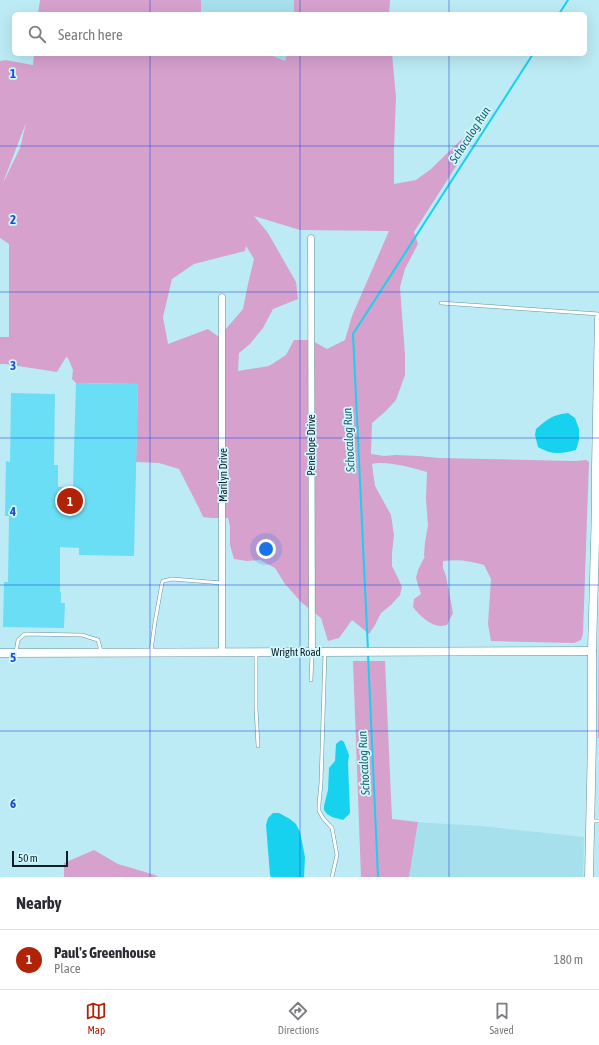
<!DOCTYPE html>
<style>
body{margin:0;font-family:"Asap Condensed",sans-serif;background:#f7f7f7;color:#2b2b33}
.scale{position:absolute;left:12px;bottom:10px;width:56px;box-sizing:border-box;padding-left:4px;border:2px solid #0e2024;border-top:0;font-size:11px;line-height:14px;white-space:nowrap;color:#0e2024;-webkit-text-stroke:3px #d1f7ff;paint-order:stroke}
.you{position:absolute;left:266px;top:549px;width:14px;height:14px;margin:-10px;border:3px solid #fff;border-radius:50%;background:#1a73e8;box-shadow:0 0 0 6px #1a73e833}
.badge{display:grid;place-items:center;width:26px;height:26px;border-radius:50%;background:#b02307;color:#fff;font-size:13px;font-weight:700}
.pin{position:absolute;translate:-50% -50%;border:2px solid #fff;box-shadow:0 1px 4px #0006}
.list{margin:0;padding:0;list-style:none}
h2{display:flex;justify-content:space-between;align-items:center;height:52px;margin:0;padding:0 16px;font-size:17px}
h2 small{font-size:13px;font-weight:400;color:#7c7c81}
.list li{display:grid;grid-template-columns:26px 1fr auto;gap:12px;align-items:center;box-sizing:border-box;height:60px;padding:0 16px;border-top:1px solid #e1e1e2}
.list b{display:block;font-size:15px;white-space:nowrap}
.list p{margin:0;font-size:13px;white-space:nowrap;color:#7c7c81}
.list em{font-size:13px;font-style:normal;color:#7c7c81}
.icon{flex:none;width:22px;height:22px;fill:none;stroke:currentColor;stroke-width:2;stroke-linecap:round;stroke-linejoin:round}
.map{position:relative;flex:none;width:599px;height:877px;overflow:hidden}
.search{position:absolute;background:#fff;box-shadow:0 4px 16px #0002;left:12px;right:12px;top:12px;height:44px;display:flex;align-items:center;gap:10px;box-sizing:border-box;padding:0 14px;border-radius:6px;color:#7c7c81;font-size:15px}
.sheet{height:112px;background:#fff}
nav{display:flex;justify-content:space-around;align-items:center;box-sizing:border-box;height:56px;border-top:1px solid #e1e1e2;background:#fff;font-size:11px;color:#7c7c81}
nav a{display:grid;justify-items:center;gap:2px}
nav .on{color:#b02307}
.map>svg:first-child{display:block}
.built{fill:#a7e0ed}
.green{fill:#d6a1cd;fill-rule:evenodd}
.water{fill:#16d2ef}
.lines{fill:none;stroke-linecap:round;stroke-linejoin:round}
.stream{stroke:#16d2ef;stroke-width:2}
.building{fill:#6adef5}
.service-casing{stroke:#66939c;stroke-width:4}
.minor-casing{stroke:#66939c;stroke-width:7}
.tertiary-casing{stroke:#66939c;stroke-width:9}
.service{stroke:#fff;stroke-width:3}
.minor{stroke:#fff;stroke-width:6}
.tertiary{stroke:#fff;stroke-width:8}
.grid{fill:none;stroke:#1d4ed8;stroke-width:1;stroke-opacity:0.55}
.labels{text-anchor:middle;stroke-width:3.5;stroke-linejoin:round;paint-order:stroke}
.street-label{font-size:11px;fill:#0e2024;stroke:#d1f7ff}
.water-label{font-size:12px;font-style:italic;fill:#1e5f6b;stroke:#d1f7ff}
.grid-label{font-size:13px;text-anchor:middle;font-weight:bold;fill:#1d4ed8;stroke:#d1f7ff;stroke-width:3.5;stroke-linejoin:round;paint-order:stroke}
</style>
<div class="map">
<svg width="599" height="877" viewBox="0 0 599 877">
<rect width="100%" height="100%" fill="#bcebf5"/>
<g class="built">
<rect x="201" y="0" width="93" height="14"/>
<polygon points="268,54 287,54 285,61"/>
<polygon points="418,822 446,824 481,826 584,837 583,877 409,877"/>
</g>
<g class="green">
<polygon points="40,0 201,0 201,14 38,14"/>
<polygon points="294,0 390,0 389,14 294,14"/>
<path d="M34,54H268L285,61L287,54H392L396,97L394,149V184L416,180L431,169L465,136L462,157L414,232L418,244L405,269L400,287L405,355V375L396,400L386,411L372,423L371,454L384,456L396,455L419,456L439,458L575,461L586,460L589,462L583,634L581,640L574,643L491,641L488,624L491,579L484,565C470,561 457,559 443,561V568L446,576L453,613L447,625C445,625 443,626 441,626C430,626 419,615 413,607L414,599L421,594L416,578L418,570L425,556H424L425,542L428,526L426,499L427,472C414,468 385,460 372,464L375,486L391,515L394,535L392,553V566L398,578L402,587L400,595L391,605L381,613L375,625L369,634L352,620L339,638L328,641L321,618L301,602L285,584L275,568L260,560L247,561L234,559L230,545V526L228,518H211L203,517L199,508L179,469L159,463L136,462L138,384L76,383L72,379L73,370L68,358L66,357L57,372L5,364H0V337H9V244L0,238V61L5,60L33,65ZM26,123L20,148L4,181V180ZM254,216L300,230L389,231L352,316L345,340L327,349L311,340H294L286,355L269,366L238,371L239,353L250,344L263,328L273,309L298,299L296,282L268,233ZM246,246L254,259L248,284L243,309L219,337L208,329L168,344L163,317L172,279L194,264L245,251Z"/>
<polygon points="599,608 599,738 598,738"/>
<polygon points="353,661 385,661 392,819 418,822 409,877 361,877"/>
<polygon points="94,850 118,864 155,875 158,877 64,877 64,863"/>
</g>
<g class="water">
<path d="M568,413L575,418L579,429V440L576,450C560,454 552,455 538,447L535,435L536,429C548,419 552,415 568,413Z"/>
<polygon points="341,740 344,742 349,755 348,763 350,813 343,820 332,817 327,814 324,810 324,806 328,790 329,768 335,761 336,744"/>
<polygon points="273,813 279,813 290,819 296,824 300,832 305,857 304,877 271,877 270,875 266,825 268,818"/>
</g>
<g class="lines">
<g class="stream">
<polyline points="559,14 568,0"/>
<polyline points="368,650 353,334 533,54"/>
<polyline points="368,654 378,877"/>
</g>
</g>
<polygon class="building" points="76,383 138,384 134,556 79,555 79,548 60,547 60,592 61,592 61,603 65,603 64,628 3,627 4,582 8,582 9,516 5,516 6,461 10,462 11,393 55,394 54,465 58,465 58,487 73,487"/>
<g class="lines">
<g class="service-casing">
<g id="service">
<polyline points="441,303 599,314"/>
<polyline points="151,651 155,622 162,583 163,581 172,579 222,583"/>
<polyline points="16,652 18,640 25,634 82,635 98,640 101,651"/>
<polyline points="325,653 321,783 319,804 319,811 323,818 332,828 337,855 332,877"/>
<polyline points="256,654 256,708 258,746"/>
<polyline points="311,680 312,654"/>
<polyline points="591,821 599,821"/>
</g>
</g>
<g class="minor-casing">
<g id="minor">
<polyline points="311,238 312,652"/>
<polyline points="222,297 222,652"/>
</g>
</g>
<g class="tertiary-casing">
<g id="tertiary">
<polyline points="0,653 592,651"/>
<polyline points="589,877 592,741 592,651 596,507 596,467 599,318"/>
</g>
</g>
<use href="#service" class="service"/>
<use href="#minor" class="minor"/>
<use href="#tertiary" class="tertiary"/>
</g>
<path class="grid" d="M150,0V14M300,0V14M449,0V14M150,54V877M300,54V877M449,54V877M0,146H599M0,292H599M0,438H599M0,585H599M0,731H599"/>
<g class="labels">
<g class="street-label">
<text transform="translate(311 445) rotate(-90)" y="4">Penelope Drive</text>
<text transform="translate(223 475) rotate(-90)" y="4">Marilyn Drive</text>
<text x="296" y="656">Wright Road</text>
</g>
<g class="water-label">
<text transform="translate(470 135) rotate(-57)" y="4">Schocalog Run</text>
<text transform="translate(349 440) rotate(-93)" y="4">Schocalog Run</text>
<text transform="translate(364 763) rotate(-93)" y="4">Schocalog Run</text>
</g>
</g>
<g class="grid-label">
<text x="13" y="78">1</text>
<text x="13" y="224">2</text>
<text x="13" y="370">3</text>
<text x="13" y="516">4</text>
<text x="13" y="662">5</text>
<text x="13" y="808">6</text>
</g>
</svg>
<div class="scale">50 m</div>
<div class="you"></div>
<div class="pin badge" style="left:70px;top:501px">1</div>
<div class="search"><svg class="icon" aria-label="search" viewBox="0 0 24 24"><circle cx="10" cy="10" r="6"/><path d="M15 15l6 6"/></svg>Search here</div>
</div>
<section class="sheet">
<h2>Nearby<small></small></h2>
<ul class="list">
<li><span class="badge">1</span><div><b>Paul's Greenhouse</b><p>Place</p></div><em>180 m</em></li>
</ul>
</section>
<nav>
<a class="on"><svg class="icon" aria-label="map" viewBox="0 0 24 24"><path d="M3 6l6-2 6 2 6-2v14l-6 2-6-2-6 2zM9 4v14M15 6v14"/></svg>Map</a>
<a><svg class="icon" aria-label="directions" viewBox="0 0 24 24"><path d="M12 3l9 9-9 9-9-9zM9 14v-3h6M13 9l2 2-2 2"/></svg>Directions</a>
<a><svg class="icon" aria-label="saved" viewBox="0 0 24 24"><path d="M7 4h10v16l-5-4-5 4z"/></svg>Saved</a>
</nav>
